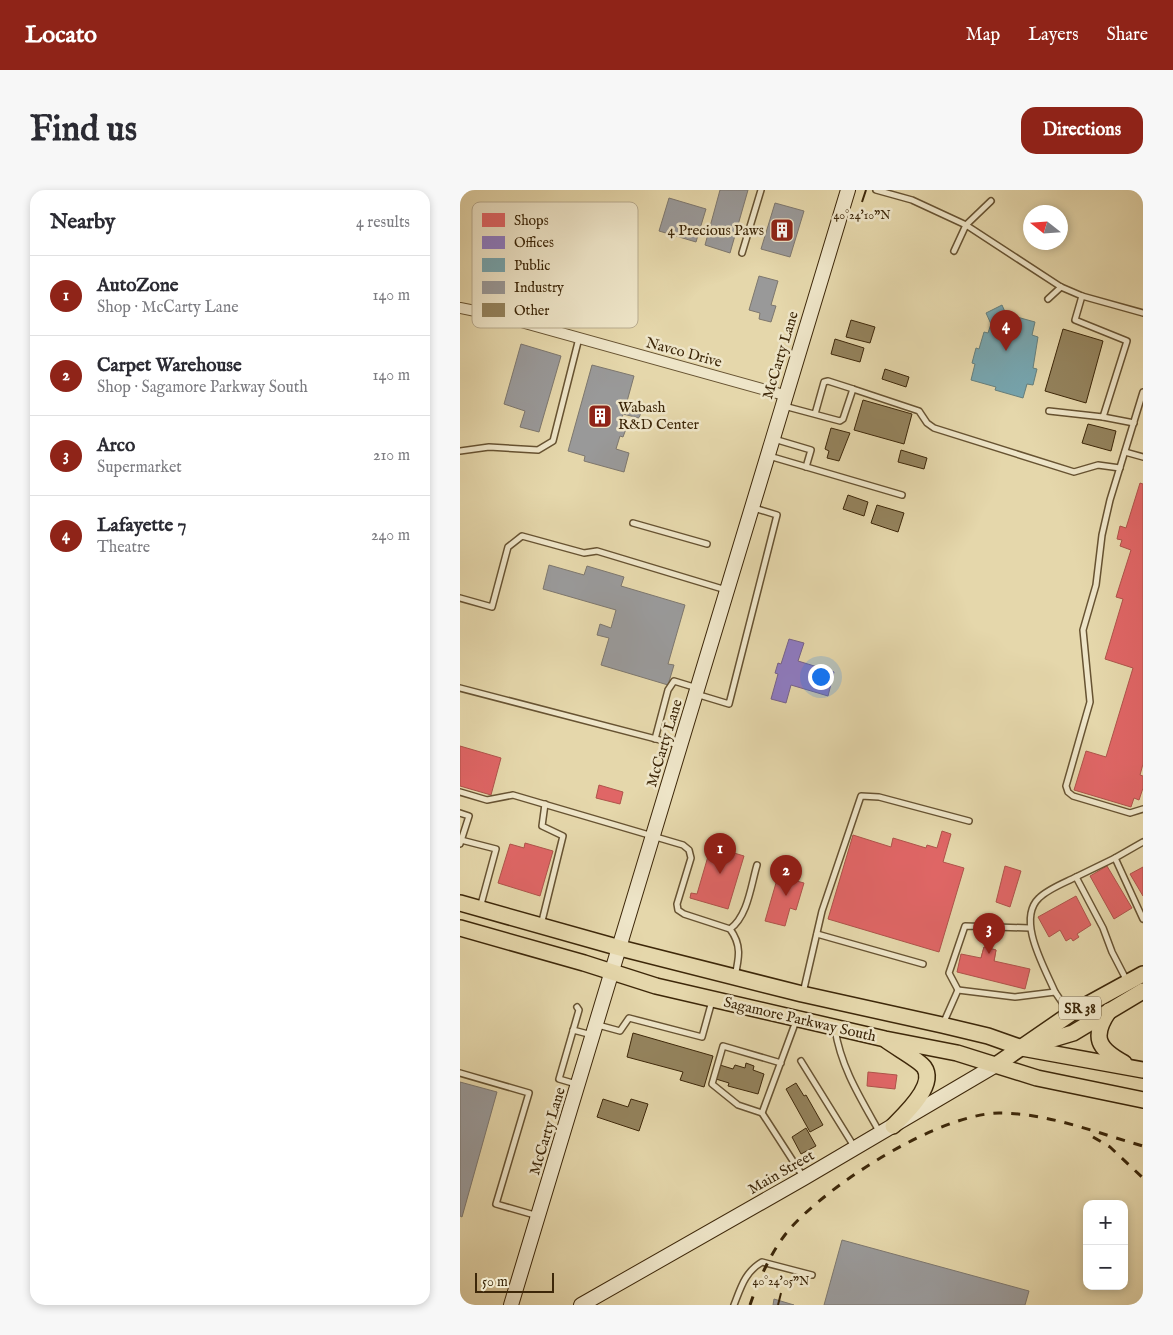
<!DOCTYPE html>
<meta charset="utf-8">
<style>
body{margin:0;font-family:"IM FELL English",serif;background:#f7f7f7;color:#2b2b33}
.controls{position:absolute;right:15px;bottom:15px;display:grid;overflow:hidden;border-radius:10px;box-shadow:0 2px 8px #0003}
.controls button{width:45px;height:45px;display:grid;place-items:center;padding:0;border:0;border-bottom:1px solid #e1e1e2;background:#fff;color:#2b2b33;font:25px sans-serif}
.compass{position:absolute;left:563px;top:15px;width:45px;height:45px;border-radius:50%;background:#fff;box-shadow:0 2px 8px #0003;rotate:287deg}
.scale{position:absolute;left:15px;bottom:12px;width:79px;box-sizing:border-box;padding-left:5px;border:2px solid #3d2709;border-top:0;font-size:14px;line-height:18px;white-space:nowrap;color:#3d2709;-webkit-text-stroke:4px #eee5c8;paint-order:stroke}
.you{position:absolute;left:360px;top:486px;width:18px;height:18px;margin:-12px;border:4px solid #fff;border-radius:50%;background:#1a73e8;box-shadow:0 0 0 8px #1a73e833}
.badge{display:grid;place-items:center;width:32px;height:32px;border-radius:50%;background:#8f2418;color:#fff;font-size:16px;font-weight:700}
.pin{position:absolute;translate:-50% -41px;filter:drop-shadow(0 1px 2px #0008)}
.pin::after{content:'';position:absolute;top:26px;width:18px;height:15px;background:inherit;clip-path:polygon(0 0,100% 0,50% 100%)}
.list{margin:0;padding:0;list-style:none}
h2{display:flex;justify-content:space-between;align-items:center;height:65px;margin:0;padding:0 20px;font-size:21px}
h2 small{font-size:16px;font-weight:400;color:#7c7c81}
.list li{display:grid;grid-template-columns:32px 1fr auto;gap:15px;align-items:center;box-sizing:border-box;height:80px;padding:0 20px;border-top:1px solid #e1e1e2}
.list b{display:block;font-size:19px;white-space:nowrap}
.list p{margin:0;font-size:16px;white-space:nowrap;color:#7c7c81}
.list em{font-size:16px;font-style:normal;color:#7c7c81}
.map{position:relative;flex:none;width:683px;height:1115px;overflow:hidden;border-radius:15px}
header{display:flex;align-items:center;gap:30px;box-sizing:border-box;height:70px;padding:0 25px;background:#8f2418;color:#fff}
header strong{font-size:24px}
nav{display:flex;gap:28px;margin-inline-start:auto;font-size:18px}
.intro{display:flex;align-items:center;justify-content:space-between;box-sizing:border-box;height:120px;padding:0 30px}
h1{margin:0;font-size:35px}
.button{padding:12px 22px;border-radius:15px;background:#8f2418;color:#fff;font-size:18px;font-weight:700}
main{display:flex;gap:30px;padding:0 30px}
aside{flex:1;background:#fff;border-radius:15px;box-shadow:0 2px 8px #0003}
.map>svg:first-child{display:block}
.shops{fill:#e06666;stroke:#af534a}
.offices{fill:#8e7cc3;stroke:#76628b}
.public{fill:#76a5af;stroke:#657f7d}
.industry{fill:#999;stroke:#7d776e}
.building{fill:#94835d;stroke:#3d2709}
.lines{fill:none;stroke-linecap:round;stroke-linejoin:round}
.service-casing{stroke:#675332;stroke-width:8}
.minor-casing{stroke:#675332;stroke-width:12}
.secondary-casing{stroke:#3d2709;stroke-width:16}
.primary-casing{stroke:#3d2709;stroke-width:18}
.service{stroke:#eee5c8;stroke-width:5}
.minor{stroke:#eee5c8;stroke-width:10}
.secondary{stroke:#eee5c8;stroke-width:14}
.primary{stroke:#e5d7ab;stroke-width:15}
.rail{stroke:#3d2709;stroke-width:3;stroke-dasharray:9 9;stroke-linecap:butt}
.ticks{fill:none;stroke:#3d2709;stroke-width:2}
.labels{text-anchor:middle;stroke-width:5;stroke-linejoin:round;paint-order:stroke}
.shield{fill:#eee5c8;stroke:#726042;stroke-width:1}
.shield-label{font-size:14px;font-weight:bold;fill:#3d2709}
.poi-label{font-size:15px;fill:#3d2709;stroke:#eee5c8;text-anchor:end}
.street-label{font-size:15px;fill:#3d2709;stroke:#eee5c8}
.key{fill:#eee5c8;stroke:#b9ac8f;stroke-width:1}
.key-label{font-size:14px;fill:#3d2709}
.ticks-label{font-size:12px;text-anchor:middle;fill:#3d2709;stroke:#eee5c8;stroke-width:5;stroke-linejoin:round;paint-order:stroke}
</style>
<header>
<strong>Locato</strong>
<nav><a>Map</a><a>Layers</a><a>Share</a></nav>
</header>
<div class="intro"><h1>Find us</h1><a class="button">Directions</a></div>
<main>
<aside>
<h2>Nearby<small>4 results</small></h2>
<ul class="list">
<li><span class="badge">1</span><div><b>AutoZone</b><p>Shop · McCarty Lane</p></div><em>140 m</em></li>
<li><span class="badge">2</span><div><b>Carpet Warehouse</b><p>Shop · Sagamore Parkway South</p></div><em>140 m</em></li>
<li><span class="badge">3</span><div><b>Arco</b><p>Supermarket</p></div><em>210 m</em></li>
<li><span class="badge">4</span><div><b>Lafayette 7</b><p>Theatre</p></div><em>240 m</em></li>
</ul>
</aside>
<div class="map">
<svg width="683" height="1115" viewBox="0 0 683 1115">
<rect width="100%" height="100%" fill="#e5d7ab"/>
<filter id="stains"><feTurbulence type="fractalNoise" baseFrequency=".004" numOctaves="4"/><feColorMatrix values="0 0 0 0 .2 0 0 0 0 .09 0 0 0 0 .02 0 0 0 .5 -.17"/></filter>
<radialGradient id="worn" r=".72"><stop offset=".6" stop-color="#630" stop-opacity="0"/><stop offset="1" stop-color="#630" stop-opacity=".3"/></radialGradient>
<g class="shops">
<polygon points="680,293 683,294 683,574 680,585 683,586 683,598 679,610 674,608 671,617 614,600 626,561 646,567 673,478 645,469 663,409 656,407 671,360 660,356 662,350 657,349 660,336 666,338"/>
<polygon points="0,556 41,568 31,605 0,596"/>
<polygon points="139,595 163,602 160,614 136,608"/>
<polygon points="482,641 491,644 483,672 504,678 479,762 368,729 393,645 431,657 433,648 466,658 467,655 477,658"/>
<polygon points="65,653 93,661 80,706 38,693 50,654 64,658"/>
<polygon points="251,656 284,666 268,719 230,708 231,703 237,704"/>
<polygon points="545,676 561,681 550,717 536,712"/>
<polygon points="647,676 672,718 654,729 630,686"/>
<polygon points="683,677 683,706 670,684"/>
<polygon points="318,686 344,693 336,720 330,718 325,736 305,731"/>
<polygon points="616,706 631,735 617,744 619,747 613,751 611,748 606,751 600,740 589,747 578,727"/>
<polygon points="524,757 536,760 534,771 521,768"/>
<polygon points="524,757 536,760 534,771 570,779 565,799 497,782 501,764 521,768"/>
<polygon points="408,882 437,885 435,899 407,896"/>
</g>
<polygon class="offices" points="329,449 344,453 338,471 374,482 368,506 331,495 326,513 311,509 318,484 315,483 318,473 321,474"/>
<polygon class="public" points="542,115 546,124 575,132 572,145 578,147 573,178 577,179 573,195 567,194 563,208 535,200 536,197 511,190 515,174 512,173 516,158 519,159 524,142 528,143 531,134 526,123"/>
<g class="industry">
<polygon points="260,0 288,0 270,63 245,55"/>
<polygon points="209,8 246,19 236,52 199,41"/>
<polygon points="315,13 344,21 330,67 301,59"/>
<polygon points="299,86 318,91 311,115 316,116 311,132 299,129 300,123 289,120"/>
<polygon points="61,154 101,166 79,242 60,237 65,221 44,214"/>
<polygon points="132,175 174,186 166,215 182,220 179,228 163,224 160,237 166,239 163,247 160,246 156,259 169,263 164,282 124,271 125,266 108,261"/>
<polygon points="89,375 124,385 127,376 164,387 161,396 225,415 208,474 214,475 208,495 141,475 149,448 137,445 140,434 151,438 156,420 83,399"/>
<polygon points="0,892 37,902 2,1027 0,1026"/>
<polygon points="382,1050 569,1101 565,1115 364,1115"/>
<polygon points="314,1109 334,1115 313,1115"/>
</g>
<g class="building">
<polygon points="391,130 415,137 410,153 386,147"/>
<polygon points="603,139 643,151 626,213 585,201"/>
<polygon points="375,149 404,158 400,172 371,164"/>
<polygon points="425,179 449,187 446,197 422,189"/>
<polygon points="403,210 452,224 444,254 394,240"/>
<polygon points="628,234 656,241 651,261 622,253"/>
<polygon points="371,238 390,243 379,271 367,268 369,261 365,259"/>
<polygon points="441,260 467,268 464,279 438,272"/>
<polygon points="388,305 408,312 404,326 383,319"/>
<polygon points="417,315 444,323 438,342 411,333"/>
<polygon points="173,843 253,866 244,897 220,890 223,882 167,867"/>
<polygon points="286,873 294,876 293,880 304,884 298,904 268,896 269,893 256,889 260,875 273,879 275,875 285,878"/>
<polygon points="336,893 344,906 346,905 363,935 350,942 326,899"/>
<polygon points="143,909 168,917 171,909 188,914 179,941 137,927"/>
<polygon points="346,938 356,956 341,964 332,947"/>
</g>
<g class="lines">
<g class="service-casing">
<g id="service">
<polyline points="416,0 452,10 506,35 601,97 622,106 683,123"/>
<polyline points="494,61 506,35 531,11"/>
<polyline points="282,63 301,0"/>
<polyline points="588,109 601,97"/>
<polyline points="393,199 459,221 467,233 474,238 614,282 638,275 660,278"/>
<polyline points="683,202 650,310 642,345 636,395 623,440 630,512 606,596 608,602 613,606 670,623 683,619"/>
<polyline points="324,216 380,231 383,229 393,199 368,191 364,192 355,224"/>
<polyline points="589,221 643,227 667,151 615,130 622,106"/>
<polyline points="643,227 674,233"/>
<polyline points="314,249 351,260 346,277"/>
<polyline points="0,261 29,257 78,260 93,251 119,148"/>
<polyline points="665,262 683,267"/>
<polyline points="309,266 442,305"/>
<polyline points="173,333 247,354"/>
<polyline points="0,408 32,417 48,357 62,346 124,363 137,361 266,400"/>
<polyline points="0,498 219,555"/>
<polyline points="236,504 269,514 317,325 294,318"/>
<polyline points="195,549 208,500 214,491 237,498"/>
<path d="M0,602L27,610L53,605L223,655L229,660L231,668L217,714L218,720L224,724L270,739C282,755 279,768 275,786"/>
<polyline points="0,623 9,626 0,654"/>
<polyline points="1,650 36,659 20,718"/>
<polyline points="655,668 683,652"/>
<polyline points="616,687 655,668 683,729"/>
<polyline points="81,735 103,646 82,636 85,614"/>
<path d="M270,739C288,726 291,695 297,675"/>
<polyline points="357,744 463,774"/>
<polyline points="498,800 489,783 505,736 570,738"/>
<path d="M595,802C585,778 556,730 579,708C588,699 604,693 616,687L643,738L652,762L667,791"/>
<polyline points="343,803 362,721 401,606 419,607 509,631"/>
<polyline points="483,834 498,800 555,807 595,802 610,824"/>
<polyline points="138,835 160,841 169,828 242,847 252,811"/>
<path d="M375,839C381,878 401,909 420,943"/>
<polyline points="113,840 132,845"/>
<polyline points="341,871 395,958"/>
<polyline points="321,873 263,856 252,894 278,915 302,923 336,831"/>
<polyline points="0,883 69,903 36,1014 78,1026"/>
<polyline points="116,894 99,889 119,820 117,817"/>
<polyline points="302,923 344,988"/>
<path d="M274,1115C281,1097 285,1082 302,1072L352,1085"/>
</g>
</g>
<g class="minor-casing">
<polyline id="minor" points="0,118 40,126 324,205"/>
</g>
<g class="secondary-casing">
<g id="secondary">
<polyline points="51,1115 388,0"/>
<polyline points="121,1115 344,988 536,875"/>
</g>
</g>
<g class="primary-casing">
<g id="primary">
<polyline points="0,713 160,758 342,804 482,835 528,846 562,858 683,880"/>
<polyline points="0,738 124,773 196,796 425,849 497,863 577,888 683,910"/>
<path d="M649,821C631,847 638,859 664,873"/>
<path d="M426,850C435,857 459,870 464,877C477,895 444,925 433,936"/>
<polyline points="573,855 613,843 683,801"/>
<polyline points="536,875 610,824 683,784"/>
</g>
</g>
<use href="#service" class="service"/>
<use href="#minor" class="minor"/>
<use href="#secondary" class="secondary"/>
<use href="#primary" class="primary"/>
<g class="rail">
<polyline points="633,947 650,957 683,988"/>
<path d="M290,1115C299,1089 311,1062 328,1041C367,995 478,924 539,923C588,923 637,943 683,956"/>
</g>
</g>
<path class="ticks" d="M402,12L406,0M318,1115L321,1103"/>
<defs>
<g id="building-square" transform="scale(1.25)"><rect x="-9" y="-9" width="18" height="18" rx="4" fill="#8f2418" stroke="#eee5c8"/><path d="M-4-6H4V6H1V3H-1V6H-4ZM-2.5-4.3h1.7v1.8h-1.7ZM.8-4.3h1.7v1.8H.8ZM-2.5-1h1.7V.8h-1.7ZM.8-1h1.7V.8H.8Z" fill="#fff"/></g>
</defs>
<g fill-rule="evenodd">
<use href="#building-square" x="322" y="40"/>
<use href="#building-square" x="140" y="226"/>
</g>
<g class="labels">
<rect class="shield" x="599" y="806.5" width="42" height="23" rx="4"/>
<g class="shield-label">
<text x="620" y="823">SR 38</text>
</g>
<g class="poi-label">
<text x="304" y="45">4 Precious Paws</text>
<text x="158" y="222" text-anchor="start">Wabash<tspan x="158" dy="17">R&amp;D Center</tspan></text>
</g>
<g class="street-label">
<text transform="translate(224 162) rotate(15)" y="5">Navco Drive</text>
<text transform="translate(320 165) rotate(-73)" y="5">McCarty Lane</text>
<text transform="translate(204 553) rotate(-73)" y="5">McCarty Lane</text>
<text transform="translate(340 829) rotate(13)" y="5">Sagamore Parkway South</text>
<text transform="translate(87 941) rotate(-73)" y="5">McCarty Lane</text>
<text transform="translate(321 982) rotate(-30)" y="5">Main Street</text>
</g>
</g>
<rect x="12" y="12" width="166" height="126" rx="8" class="key"/>
<rect x="22" y="23" width="23" height="14" fill="#e06666"/>
<rect x="22" y="46" width="23" height="13" fill="#8e7cc3"/>
<rect x="22" y="68" width="23" height="14" fill="#76a5af"/>
<rect x="22" y="91" width="23" height="13" fill="#999"/>
<rect x="22" y="113" width="23" height="14" fill="#94835d"/>
<g class="key-label">
<text x="54" y="35">Shops</text>
<text x="54" y="57">Offices</text>
<text x="54" y="80">Public</text>
<text x="54" y="102">Industry</text>
<text x="54" y="125">Other</text>
</g>
<g class="ticks-label">
<text x="402" y="29">40°24'10"N</text>
<text x="321" y="1095">40°24'05"N</text>
</g>
<rect width="100%" height="100%" filter="url(#stains)"/>
<rect width="100%" height="100%" fill="url(#worn)"/>
</svg>
<div class="controls">
<button>+</button>
<button>−</button>
</div>
<svg class="compass" viewBox="-18 -18 36 36"><path d="M0-13l5 13h-10z" fill="#e53935"/><path d="M0 13l5-13h-10z" fill="#7c7c81"/></svg>
<div class="scale">50 m</div>
<div class="you"></div>
<div class="pin badge" style="left:260px;top:684px">1</div>
<div class="pin badge" style="left:326px;top:706px">2</div>
<div class="pin badge" style="left:529px;top:764px">3</div>
<div class="pin badge" style="left:546px;top:161px">4</div>
</div>
</main>
